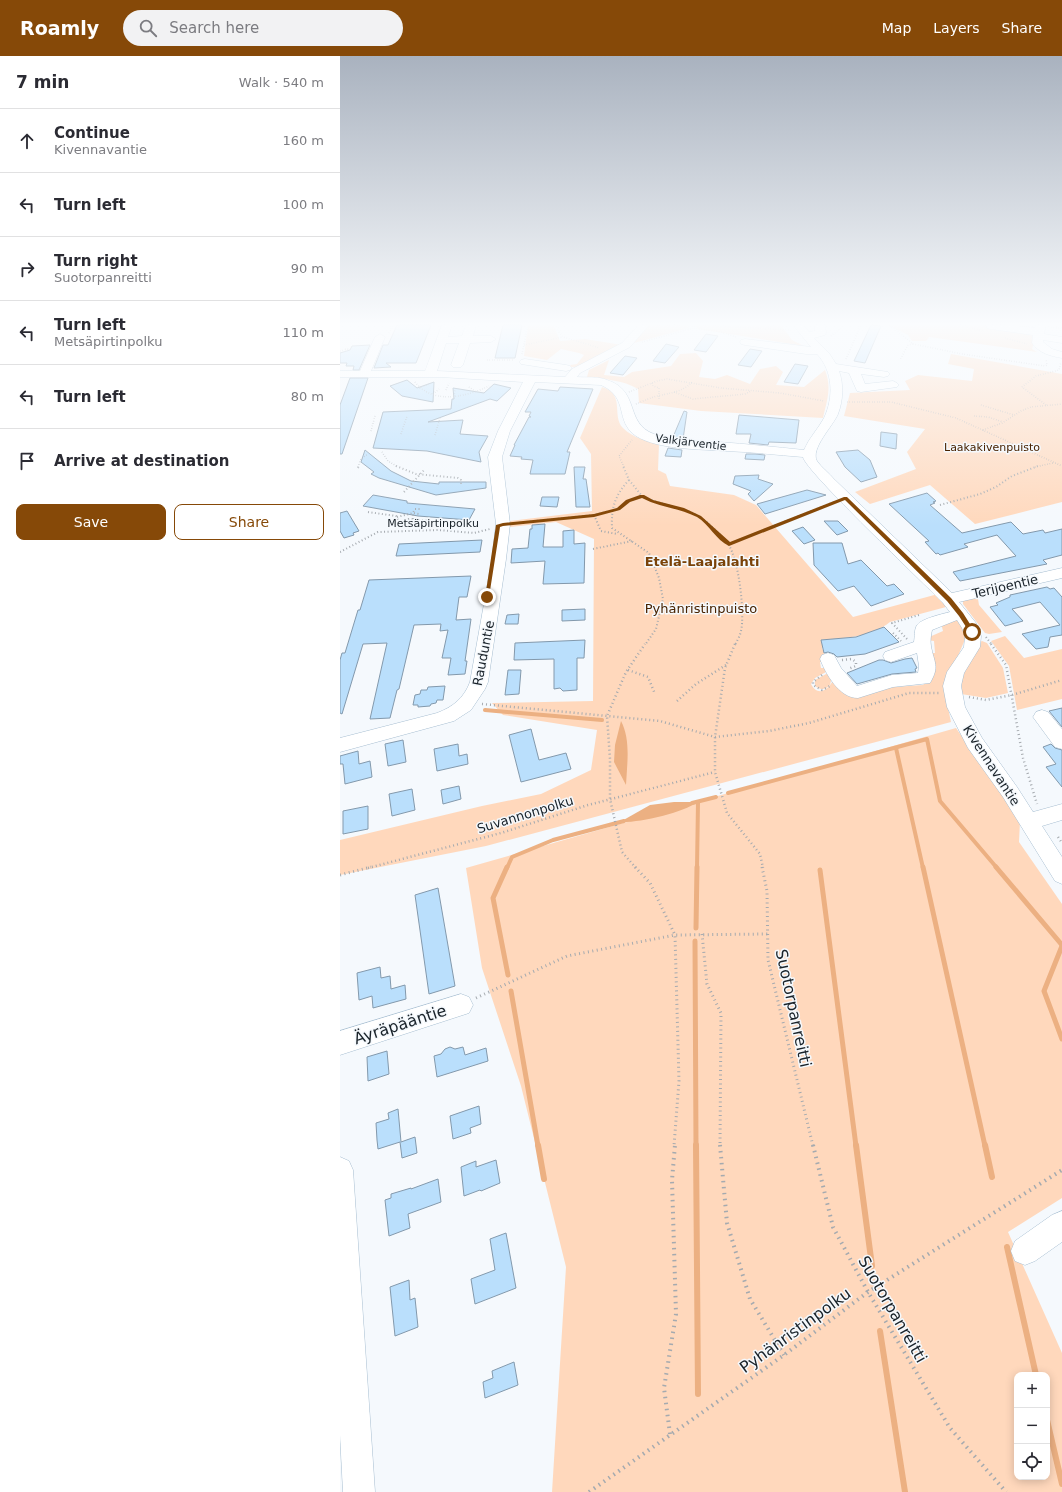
<!DOCTYPE html>
<meta charset="utf-8">
<style>
body{margin:0;font-family:"DejaVu Sans",sans-serif;background:#f2f2f3;color:#2b2b33}
.controls{position:absolute;right:12px;bottom:12px;display:grid;overflow:hidden;border-radius:8px;box-shadow:0 2px 10px #0003}
.controls button{width:36px;height:36px;display:grid;place-items:center;padding:0;border:0;border-bottom:1px solid #e1e1e2;background:#fff;color:#2b2b33;font:20px sans-serif}
.stop{position:absolute;width:12px;height:12px;margin:-9px;border:3px solid #864908;border-radius:50%;background:#fff}
.stop.end{background:#864908;border-color:#fff;box-shadow:0 1px 4px #0008}
.list{margin:0;padding:0;list-style:none}
h2{display:flex;justify-content:space-between;align-items:center;height:52px;margin:0;padding:0 16px;font-size:17px}
h2 small{font-size:13px;font-weight:400;color:#7c7c81}
.list li{display:grid;grid-template-columns:26px 1fr auto;gap:12px;align-items:center;box-sizing:border-box;height:64px;padding:0 16px;border-top:1px solid #e1e1e2}
.list b{display:block;font-size:15px;white-space:nowrap}
.list p{margin:0;font-size:13px;white-space:nowrap;color:#7c7c81}
.list em{font-size:13px;font-style:normal;color:#7c7c81}
.actions{display:flex;gap:8px;padding:12px 16px}
.actions a{flex:1;padding:9px 0;border:1px solid #864908;border-radius:8px;text-align:center;font-size:14px;color:#864908}
.actions .main{background:#864908;color:#fff}
.icon{flex:none;width:22px;height:22px;fill:none;stroke:currentColor;stroke-width:2;stroke-linecap:round;stroke-linejoin:round}
.map{position:relative;flex:none;width:722px;height:1436px;overflow:hidden}
header{display:flex;align-items:center;gap:24px;box-sizing:border-box;height:56px;padding:0 20px;background:#864908;color:#fff}
header strong{font-size:19px}
nav{display:flex;gap:22px;margin-inline-start:auto;font-size:14px}
.search{width:280px;height:36px;background:#f2f2f3;display:flex;align-items:center;gap:10px;box-sizing:border-box;padding:0 14px;border-radius:22px;color:#7c7c81;font-size:15px}
main{display:flex}
aside{flex:1;background:#fff}
.map>svg:first-child{display:block}
.green{fill:#ffd8bc;fill-rule:evenodd}
.water{fill:#ecb082}
.lines{fill:none;stroke-linecap:round;stroke-linejoin:round}
.stream-far2{stroke:#ecb082;stroke-width:4}
.stream-far1{stroke:#ecb082;stroke-width:5}
.stream{stroke:#ecb082;stroke-width:6}
.building{fill:#badffc;stroke:#8399ac}
.minor-casing{stroke:#a7bed1;stroke-width:1}
.path-far4{stroke:#a5aaaf;stroke-width:1.5;stroke-dasharray:0.5 2;stroke-linecap:butt}
.path-far3{stroke:#a5aaaf;stroke-width:2;stroke-dasharray:1 2.5;stroke-linecap:butt}
.path-far2{stroke:#a5aaaf;stroke-width:2.5;stroke-dasharray:1 3;stroke-linecap:butt}
.path-far1{stroke:#a5aaaf;stroke-width:3;stroke-dasharray:1 3.5;stroke-linecap:butt}
.path{stroke:#a5aaaf;stroke-width:4;stroke-dasharray:1.5 4.5;stroke-linecap:butt}
.minor{fill:#fff;fill-rule:evenodd}
.route{fill:#864908}
.labels{text-anchor:middle;stroke-width:3;stroke-linejoin:round;paint-order:stroke}
.far-street-label{font-size:11px;fill:#192229;stroke:#f5f9fd}
.far-park-label{font-size:11px;fill:#482200;stroke:#f5f9fd}
.far-quarter-label{font-size:13px;font-weight:bold;fill:#7a4208;stroke:#f5f9fd}
.street-label{font-size:13px;fill:#192229;stroke:#f5f9fd}
.park-label{font-size:13px;fill:#482200;stroke:#f5f9fd}
.near-street-label{font-size:16px;fill:#192229;stroke:#f5f9fd}
</style>
<header>
<strong>Roamly</strong>
<div class="search"><svg class="icon" aria-label="search" viewBox="0 0 24 24"><circle cx="10" cy="10" r="6"/><path d="M15 15l6 6"/></svg>Search here</div>
<nav><a>Map</a><a>Layers</a><a>Share</a></nav>
</header>
<main>
<aside>
<h2>7 min<small>Walk · 540 m</small></h2>
<ul class="list">
<li><svg class="icon" aria-label="ahead" viewBox="0 0 24 24"><path d="M12 20V5M6 11l6-6 6 6"/></svg><div><b>Continue</b><p>Kivennavantie</p></div><em>160 m</em></li>
<li><svg class="icon" aria-label="left" viewBox="0 0 24 24"><path d="M17 20v-9H6M10 6l-5 5 5 5"/></svg><div><b>Turn left</b></div><em>100 m</em></li>
<li><svg class="icon" aria-label="right" viewBox="0 0 24 24"><path d="M7 20v-9h11M14 6l5 5-5 5"/></svg><div><b>Turn right</b><p>Suotorpanreitti</p></div><em>90 m</em></li>
<li><svg class="icon" aria-label="left" viewBox="0 0 24 24"><path d="M17 20v-9H6M10 6l-5 5 5 5"/></svg><div><b>Turn left</b><p>Metsäpirtinpolku</p></div><em>110 m</em></li>
<li><svg class="icon" aria-label="left" viewBox="0 0 24 24"><path d="M17 20v-9H6M10 6l-5 5 5 5"/></svg><div><b>Turn left</b></div><em>80 m</em></li>
<li><svg class="icon" aria-label="arrive" viewBox="0 0 24 24"><path d="M6 21V4h12l-3 4 3 4H6"/></svg><div><b>Arrive at destination</b></div></li>
</ul>
<div class="actions"><a class="main">Save</a><a>Share</a></div>
</aside>
<div class="map">
<svg width="722" height="1436" viewBox="0 0 722 1436">
<rect width="100%" height="100%" fill="#f5f9fd"/>
<g class="green">
<polygon points="188,269 215,269 214,270 220,285 245,283 282,289 239,311 231,311 230,309 237,308 244,299 239,297 221,293 207,304 184,300"/>
<polygon points="304,269 348,269 349,272 294,287"/>
<polygon points="355,269 441,269 452,284 464,290 358,273"/>
<polygon points="548,269 652,269 651,273 692,279 692,281 694,286 692,293 697,296 589,281 586,285 572,285 568,279"/>
<path d="M356,297L363,305L359,321L375,323L387,319L410,328L420,313L436,310L443,316L436,329L464,331L485,314C492,332 487,344 483,362L361,355L299,347L298,333C283,324 264,323 247,321L249,314L269,304L264,319L284,321L292,316L331,310L340,298Z"/>
<polygon points="611,298 722,318 722,446 635,468 590,429 530,448 515,436 576,413 567,396 585,373 504,360 510,337 570,334 565,325 578,319 632,325 634,313 608,308"/>
<path d="M262,331C286,338 271,360 283,372C293,382 307,385 319,388L318,414L326,418L330,430L394,439L416,449L513,561L598,538L606,551L550,566C531,581 505,582 481,584L484,591L482,592L486,602L485,606H480L481,612H487L486,616L475,622L471,628C478,642 490,633 494,622L509,637L540,632L583,629L586,626L590,597H595L594,585L587,584V582L603,575L601,567L618,563L626,581L604,633L611,666L146,790L0,819V784L142,750L201,738L251,714L257,674L163,659L152,647L253,645L254,483L216,466L170,471V465L252,455L251,398L240,382Z"/>
<polygon points="641,538 638,543 639,549 662,576 649,578 645,577 623,548 623,544"/>
<polygon points="665,580 684,602 722,593 722,643 677,654 669,610 651,585"/>
<polygon points="642,585 647,587 663,612 668,637 646,642 621,638 622,622 638,587"/>
<path d="M488,617L492,620L490,629C485,634 480,634 475,630V624Z"/>
<path d="M616,672L680,765L679,786L722,848V1142L668,1176L722,1297V1436H212L226,1211L181,1030L142,912L126,812ZM677,1319H707V1421H677Z"/>
</g>
<g class="water">
<path d="M281,665C291,684 287,708 286,729L274,706L275,689Z"/>
<path d="M334,746H358C342,757 299,767 280,766L310,749Z"/>
</g>
<g class="lines">
<g class="stream-far2">
<polyline points="145,654 262,664"/>
<polyline points="556,692 583,812"/>
<polyline points="388,737 587,683 600,745 657,812"/>
<polyline points="352,747 376,741"/>
<polyline points="167,812 172,801 213,784 284,765"/>
<polyline points="357,812 358,746"/>
</g>
<g class="stream-far1">
<polyline points="167,811 153,842 168,919"/>
<polyline points="583,811 645,1090"/>
<polyline points="656,811 722,889"/>
<polyline points="480,814 516,1090"/>
<polyline points="356,872 357,811"/>
<polyline points="355,885 356,1090"/>
<polyline points="722,890 704,935 722,983"/>
<polyline points="171,935 198,1090"/>
</g>
<g class="stream">
<polyline points="198,1089 204,1123"/>
<polyline points="356,1089 358,1338"/>
<polyline points="516,1089 532,1210"/>
<polyline points="645,1089 652,1121"/>
<polyline points="667,1191 696,1319"/>
<polyline points="540,1275 565,1436"/>
<polyline points="707,1364 722,1428"/>
</g>
</g>
<g class="building">
<polygon points="57,269 91,269 76,307 46,307 51,311 34,312 43,289 48,289"/>
<polygon points="163,269 182,269 175,302 155,302"/>
<polygon points="531,269 541,270 525,307 514,305"/>
<polygon points="366,278 378,280 366,296 354,294"/>
<polygon points="326,288 339,291 325,307 313,305"/>
<polygon points="30,289 19,314 13,314 14,310 6,310 7,307 0,307 0,297 10,294 12,290"/>
<polygon points="410,293 422,295 411,311 398,309"/>
<polygon points="285,300 297,302 283,319 270,317"/>
<polygon points="455,308 468,310 458,328 444,326"/>
<polygon points="10,322 28,322 2,398 0,398 0,349"/>
<polygon points="67,324 77,332 94,326 93,346 62,340 50,330"/>
<polygon points="154,328 171,332 157,345 150,343 88,366 123,364 120,378 148,380 139,396 141,406 87,395 33,392 43,356 111,353 112,343 114,343 113,332 144,337"/>
<polygon points="220,331 253,333 227,396 230,396 225,418 190,418 193,404 181,403 182,401 170,400 175,389 174,389 189,361 191,361 189,360 191,356 185,356 198,333 218,335"/>
<polygon points="344,355 347,356 343,383 333,381"/>
<polygon points="399,359 459,364 456,387 429,386 428,389 409,387 411,378 396,378"/>
<polygon points="541,376 557,378 556,393 540,390"/>
<polygon points="328,392 342,394 341,401 325,400"/>
<polygon points="25,394 51,415 71,425 99,428 99,426 146,426 146,432 96,439 39,422 31,418 34,416 21,406"/>
<polygon points="518,394 530,404 537,421 521,426 505,411 496,396"/>
<polygon points="406,398 415,398 425,399 424,404 405,403"/>
<polygon points="234,411 245,411 243,423 246,423 250,451 236,451"/>
<polygon points="419,419 418,423 433,428 414,445 408,438 411,435 393,428 395,420"/>
<polygon points="467,434 486,439 425,458 417,448"/>
<polygon points="587,437 596,445 593,446 595,447 590,449 622,477 671,466 683,478 703,474 705,477 722,473 722,499 703,504 707,508 620,525 613,516 676,500 657,479 624,488 628,491 600,499 598,497 596,498 585,486 589,485 549,448"/>
<polygon points="33,439 67,445 67,447 135,453 129,464 78,460 23,450"/>
<polygon points="202,441 219,441 217,451 200,450"/>
<polygon points="7,455 19,475 13,477 14,479 4,482 0,475 0,457"/>
<polygon points="484,465 498,465 508,475 497,479"/>
<polygon points="205,468 203,491 223,491 223,475 234,474 234,488 245,487 244,527 203,528 205,505 171,507 172,493 188,492 190,473 192,473 192,469"/>
<polygon points="463,471 475,484 464,488 452,475"/>
<polygon points="142,484 140,496 56,500 59,488"/>
<polygon points="473,487 502,487 508,508 521,504 547,530 554,528 564,538 531,550 514,530 498,535 474,509"/>
<polygon points="131,520 127,541 119,541 116,564 131,563 125,605 127,605 125,618 108,619 111,602 102,602 108,574 100,575 101,568 74,569 59,633 57,634 50,662 30,663 47,587 23,588 2,658 0,657 0,604 2,597 5,597 18,554 20,554 29,524"/>
<polygon points="707,531 710,533 714,532 722,541 722,579 710,581 708,591 696,593 682,578 720,569 700,546 672,553 683,565 665,570 650,551 658,549 656,547 670,541 670,539"/>
<polygon points="245,553 245,564 222,565 222,554"/>
<polygon points="179,558 178,568 165,568 167,559"/>
<polygon points="544,571 559,586 525,598 497,601 494,598 488,596 484,597 481,584 516,581"/>
<polygon points="245,584 244,602 237,602 237,634 223,635 220,632 214,633 214,603 174,604 175,587"/>
<polygon points="572,602 577,612 575,613 576,616 552,618 517,628 507,617 539,604 543,604 551,607 565,603"/>
<polygon points="168,614 181,614 179,638 165,639"/>
<polygon points="105,630 103,644 97,644 96,647 91,648 90,650 78,651 78,649 73,649 75,639 80,638 81,634 87,634 88,631"/>
<polygon points="722,652 722,671 709,655"/>
<polygon points="191,673 199,704 226,697 231,713 181,726 169,679"/>
<polygon points="63,684 66,706 48,710 45,688"/>
<polygon points="118,688 119,700 127,698 128,708 97,715 94,693"/>
<polygon points="711,688 715,692 722,694 722,731 706,711 716,708 703,691"/>
<polygon points="18,695 19,708 30,705 32,721 5,728 3,708 0,708 0,700"/>
<polygon points="119,730 121,743 103,748 101,734"/>
<polygon points="72,733 75,754 52,760 49,738"/>
<polygon points="28,750 28,773 3,778 3,755"/>
<polygon points="98,832 115,930 89,938 75,839"/>
<polygon points="40,911 41,922 50,920 51,933 65,929 66,943 33,952 32,940 19,944 17,917"/>
<polygon points="110,991 115,993 123,991 125,999 146,992 148,1005 97,1021 94,1000 101,998 105,993"/>
<polygon points="47,995 49,1018 28,1025 27,1001"/>
<polygon points="139,1050 141,1068 130,1072 131,1077 113,1083 110,1060"/>
<polygon points="58,1053 61,1086 75,1081 77,1097 62,1102 60,1086 38,1093 37,1084 36,1067 49,1063 48,1057"/>
<polygon points="156,1104 160,1127 141,1135 140,1134 124,1140 121,1111 136,1105 136,1111"/>
<polygon points="98,1123 101,1146 68,1158 70,1172 49,1180 45,1144 51,1142 51,1138 71,1132 71,1133"/>
<polygon points="166,1177 176,1232 135,1248 131,1223 155,1214 150,1183"/>
<polygon points="69,1224 70,1244 75,1242 78,1271 55,1280 50,1231"/>
<polygon points="174,1306 178,1329 145,1342 143,1326 153,1322 152,1315"/>
</g>
<g class="lines">
<g class="minor-casing">
<g id="minor">
<path d="M102,269H112L108,281L122,280L126,269H136L133,280H151L156,283L151,286L130,287L123,309L121,311H113L111,309L119,287H106L97,315L225,321L232,313L282,287L299,269H309L290,291L240,317L237,321C246,322 258,320 267,324C301,335 284,367 314,378C334,386 357,385 378,386C407,388 435,391 464,394C469,382 478,373 484,362C494,341 493,315 477,298H466L405,289L401,288L400,286L401,284L405,283L471,291L453,269H463L469,276L475,275V269H485L486,277L485,279L474,282L489,297L496,308L548,316L550,318L548,320L544,321L521,318L525,328L553,325L557,327L559,329L557,331L521,336L517,335L509,317L499,315C504,329 503,345 498,358C493,370 470,393 477,405C481,411 489,417 494,423L612,537L722,512V522L619,546L636,567L641,580L640,591L624,617L621,630L625,651L642,682L677,731L693,756L722,748V764L702,770L722,801V828L715,825L663,741L628,692L607,651L603,630L607,616L624,591L625,580L622,572L617,564L592,574C591,579 590,585 591,590C594,607 600,610 590,627L553,631L518,642C499,642 486,618 480,603L482,599L488,597L494,599L501,612L517,630L552,619L578,617L579,610L577,597L551,606L545,604L543,600L545,596L574,586C575,581 574,574 577,569C581,563 602,558 610,556L603,547C585,528 465,415 463,401C437,399 412,396 386,395C360,393 319,394 296,380C274,365 290,342 261,329L195,326L170,375L162,401L170,468L166,503L148,626L145,633L131,654L114,665L0,696V682L97,657C113,651 124,642 130,626L152,503L156,468L148,401L158,375L183,326L100,321H0V315H20L35,281L40,278L45,281L31,315H85Z"/>
<path d="M647,269H665L695,272L696,269H706L704,278L722,281V287L703,284V286L712,293L722,296V302C710,300 699,297 692,287L693,279L651,273L647,272L646,270Z"/>
<polygon points="185,303 226,309 230,310 232,312 230,314 226,315 181,308 179,306 181,304"/>
<polygon points="702,654 708,656 722,673 722,693 715,691 693,661 696,656"/>
<polygon points="121,938 129,941 133,949 129,957 0,999 0,975"/>
<polygon points="0,1101 9,1105 13,1114 35,1436 3,1436 0,1379"/>
<polygon points="722,1155 722,1186 695,1205 685,1209 675,1205 671,1195 675,1185 712,1159"/>
</g>
</g>
<g class="path-far4">
<polyline points="219,269 218,275 223,281 260,292"/>
<polyline points="317,269 341,269"/>
<polyline points="363,269 449,274"/>
<polyline points="550,269 573,288 568,289 560,304"/>
<polyline points="620,269 643,275"/>
<polyline points="428,271 435,269"/>
<polyline points="711,271 722,272"/>
<polyline points="354,272 381,276 396,281"/>
<polyline points="49,277 53,269"/>
<polyline points="491,280 505,269"/>
<polyline points="665,282 687,288"/>
<polyline points="302,286 354,272 355,269"/>
<polyline points="573,288 622,298 705,310 707,309 706,303"/>
<polyline points="184,289 223,281"/>
<polyline points="0,295 9,293 5,293"/>
<polyline points="182,298 188,269"/>
<polyline points="506,303 521,269"/>
<polyline points="147,304 174,304"/>
<path d="M75,326C93,349 126,341 149,330"/>
<polyline points="312,327 313,330 319,332 319,345"/>
<polyline points="129,331 136,336"/>
<polyline points="79,332 89,328"/>
<polyline points="106,334 109,327"/>
<polyline points="289,336 317,325 327,323 381,332 440,337 484,345"/>
<polyline points="334,336 353,343 405,338 411,335"/>
<polyline points="93,338 99,333"/>
<polyline points="114,340 115,334"/>
<polyline points="507,346 551,346 616,362 722,410"/>
<path d="M296,348C303,345 310,342 317,340C330,337 343,336 352,326"/>
<polyline points="641,349 674,359"/>
<polyline points="706,349 682,331 696,320 719,314 721,306"/>
<polyline points="634,360 648,361 663,366"/>
<polyline points="643,374 662,367 681,355 691,351 722,348"/>
<polyline points="31,375 35,360"/>
<polyline points="61,378 67,360"/>
<polyline points="95,379 100,362"/>
<polyline points="42,396 48,405 58,411"/>
<polyline points="18,411 21,403 28,398"/>
<polyline points="284,411 279,400 292,384"/>
<polyline points="695,411 713,407"/>
</g>
<g class="path-far3">
<polyline points="56,410 76,418 118,422 121,424 121,429"/>
<polyline points="18,412 19,410"/>
<path d="M289,424C275,439 271,452 272,472L309,497L319,522L323,543L316,573L305,589"/>
<polyline points="64,436 85,413"/>
<path d="M302,440C320,449 342,450 360,461C368,466 383,481 388,488C399,503 405,558 401,575C400,580 397,585 395,589"/>
<polyline points="600,449 640,438 656,431 672,420 698,410"/>
<polyline points="28,456 56,460 58,464"/>
<polyline points="254,459 261,475 277,478"/>
<polyline points="57,461 73,457 75,453 82,453"/>
<polyline points="73,463 73,457 79,458"/>
<polyline points="65,465 69,463 125,468"/>
<polyline points="176,467 254,459 278,453 288,445 302,440 289,424 283,410"/>
<polyline points="389,488 494,446"/>
<polyline points="253,493 292,485"/>
<polyline points="0,496 38,476 98,474 134,477 150,473"/>
<polyline points="553,577 561,585"/>
<polyline points="646,581 652,589"/>
<polyline points="567,583 552,567 579,559"/>
</g>
<g class="path-far2">
<polyline points="395,588 385,612 375,681 375,716 387,757 420,798 423,812"/>
<polyline points="651,588 666,609 683,702 697,748"/>
<polyline points="502,604 512,603 516,606 516,610 508,613"/>
<polyline points="288,614 308,621 315,638"/>
<polyline points="482,619 473,626 473,629 482,634 490,630"/>
<polyline points="629,641 646,644 672,639 722,624"/>
<polyline points="337,645 356,628 386,609"/>
<polyline points="142,648 320,665 375,681 429,675 469,667 569,637 600,637"/>
<polyline points="718,781 722,787"/>
<polyline points="28,812 161,777 248,749 375,716"/>
<polyline points="296,812 282,796 270,743 270,703 267,660 286,616 305,588"/>
</g>
<g class="path-far1">
<polyline points="295,811 310,827 335,879 339,1025 334,1090"/>
<polyline points="422,811 427,835 428,904 473,1090"/>
<polyline points="0,819 31,811"/>
<polyline points="362,878 367,928 381,957 380,1090"/>
<polyline points="136,942 227,900 335,879 428,878"/>
</g>
<g class="path">
<polyline points="380,1089 387,1167 410,1243 444,1299"/>
<polyline points="473,1089 493,1171 528,1236 610,1372 666,1436"/>
<polyline points="330,1378 324,1332 336,1258 332,1124 335,1089"/>
<polyline points="249,1436 444,1299 528,1236 722,1114"/>
</g>
<use href="#minor" class="minor"/>
</g>
<linearGradient id="sky" x2="0" y2="1"><stop stop-color="#a9b2bf"/><stop offset="0.57" stop-color="#fafcfe"/><stop offset="1" stop-color="#fafcfe" stop-opacity="0"/></linearGradient>
<rect width="722" height="470" fill="url(#sky)"/>
<path class="route" d="M300,439H304L313,444L344,452L361,460L390,486L504,441H507L611,542L623,557L635,576L630,577L619,560L607,545L505,444L389,490C376,484 369,468 357,461C339,452 319,451 302,442L290,446L280,454L254,461L163,470L160,471L149,541L145,542L156,469L163,467L254,458L277,452L286,444Z"/>
<g class="labels">
<g class="far-street-label">
<text transform="translate(351 386) rotate(7)" y="4">Valkjärventie</text>
<text x="93" y="471">Metsäpirtinpolku</text>
</g>
<g class="far-park-label">
<text x="652" y="395">Laakakivenpuisto</text>
</g>
<g class="far-quarter-label">
<text x="362" y="510">Etelä-Laajalahti</text>
</g>
<g class="street-label">
<text transform="translate(665 530) rotate(-13)" y="5">Terijoentie</text>
<text transform="translate(143 597) rotate(-79)" y="5">Rauduntie</text>
<text transform="translate(652 709) rotate(57)" y="5">Kivennavantie</text>
<text transform="translate(185 758) rotate(-17)" y="5">Suvannonpolku</text>
</g>
<g class="park-label">
<text x="361" y="557">Pyhänristinpuisto</text>
</g>
<g class="near-street-label">
<text transform="translate(454 952) rotate(78)" y="6">Suotorpanreitti</text>
<text transform="translate(60 968) rotate(-18)" y="6">Äyräpääntie</text>
<text transform="translate(553 1253) rotate(60)" y="6">Suotorpanreitti</text>
<text transform="translate(455 1274) rotate(-36)" y="6">Pyhänristinpolku</text>
</g>
</g>
</svg>
<div class="controls">
<button>+</button>
<button>−</button>
<button><svg class="icon" aria-label="locate" viewBox="0 0 24 24"><circle cx="12" cy="12" r="6"/><path d="M12 2v4M12 18v4M2 12h4M18 12h4"/></svg></button>
</div>
<div class="stop" style="left:632px;top:576px"></div>
<div class="stop end" style="left:147px;top:541px"></div>
</div>
</main>
